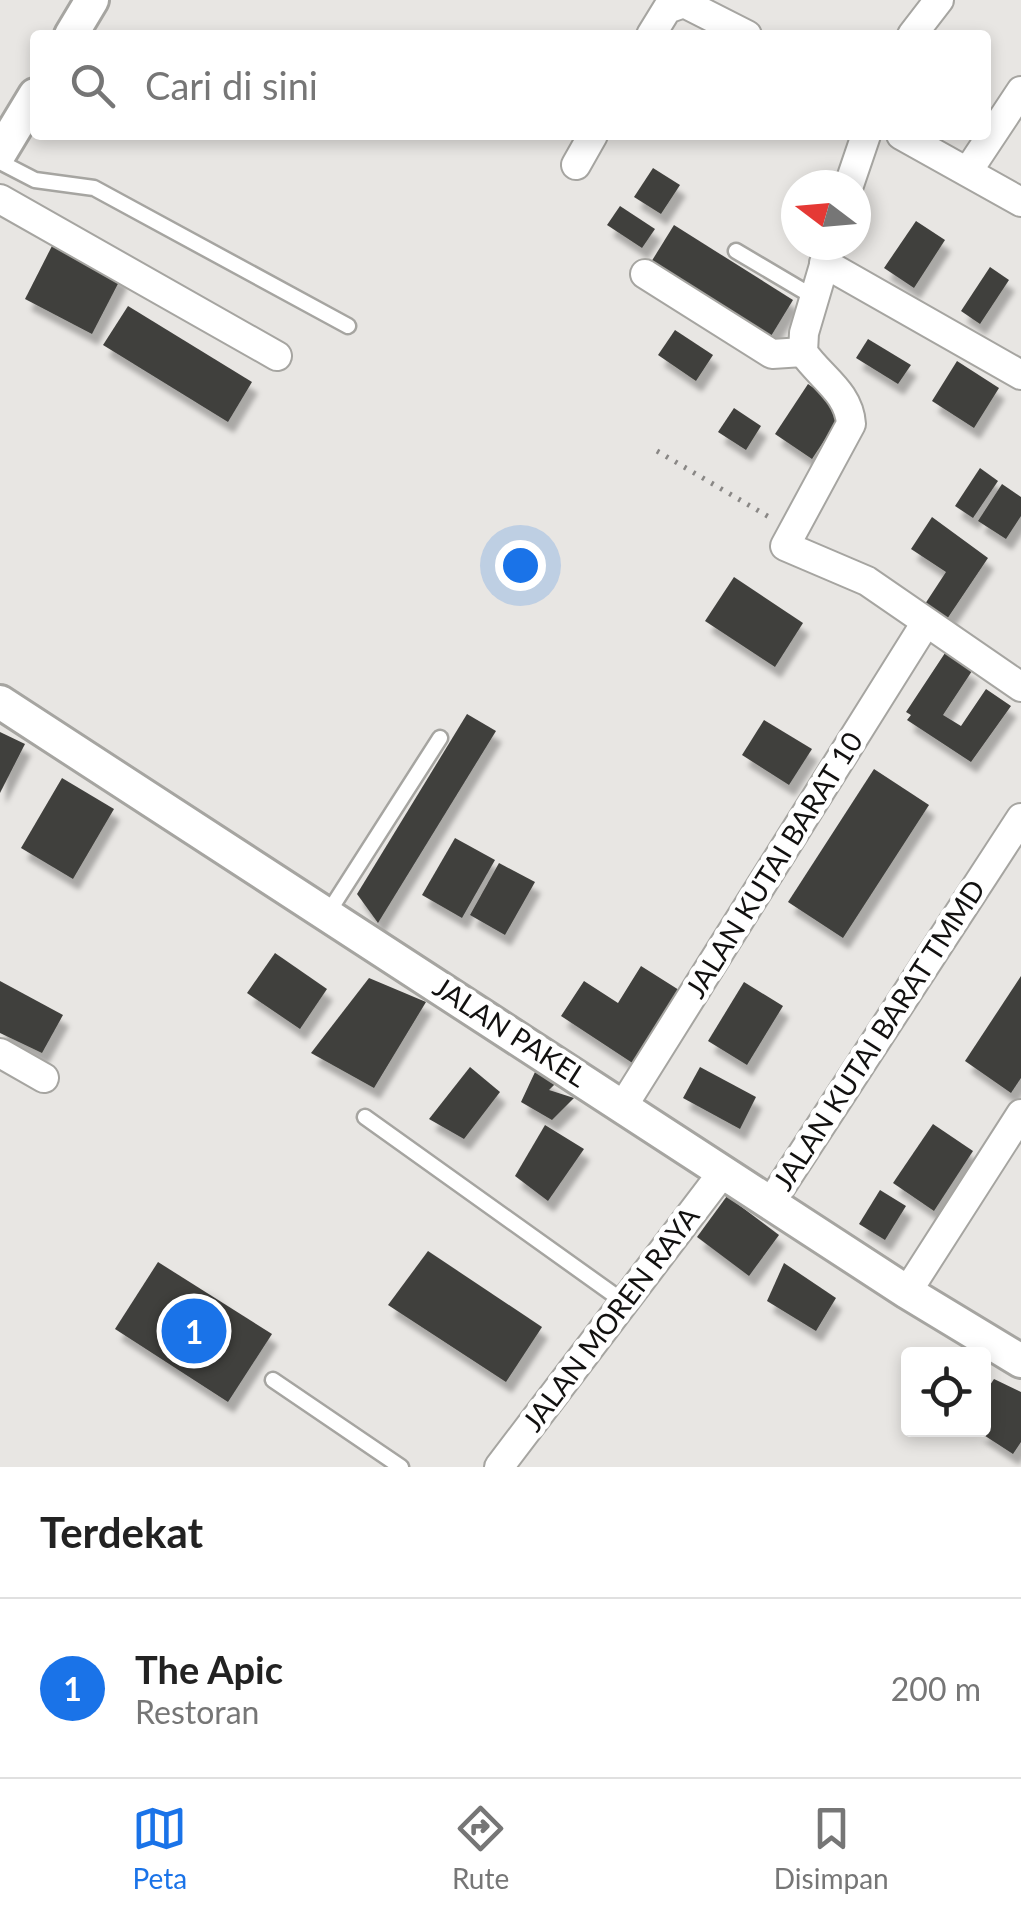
<!DOCTYPE html>
<html lang="id">
<style>
body{margin:0;font-family:Lato,sans-serif;background:#f6f6f6;color:#222}
.controls{position:absolute;right:30px;bottom:30px;display:grid;overflow:hidden;border-radius:10px;box-shadow:0 5px 15px #0003}
.controls button{width:90px;height:90px;display:grid;place-items:center;padding:0;border:0;border-bottom:2px solid #e0e0e0;background:#fff;color:#222;font:50px sans-serif}
.compass{position:absolute;left:781px;top:170px;width:90px;height:90px;border-radius:50%;background:#fff;box-shadow:0 5px 15px #0003;rotate:286deg}
.you{position:absolute;left:520px;top:565px;width:35px;height:35px;margin:-25px;border:8px solid #fff;border-radius:50%;background:#1a73e8;box-shadow:0 0 0 15px #1a73e833}
.badge{display:grid;place-items:center;width:65px;height:65px;border-radius:50%;background:#1a73e8;color:#fff;font-size:32px;font-weight:700}
.pin{position:absolute;translate:-50% -50%;border:5px solid #fff;box-shadow:0 2px 10px #0006}
.list{margin:0;padding:0;list-style:none}
h2{display:flex;justify-content:space-between;align-items:center;height:130px;margin:0;padding:0 40px;font-size:42px}
h2 small{font-size:32px;font-weight:400;color:#767676}
.list li{display:grid;grid-template-columns:65px 1fr auto;gap:30px;align-items:center;box-sizing:border-box;height:180px;padding:0 40px;border-top:2px solid #e0e0e0}
.list b{display:block;font-size:38px;white-space:nowrap}
.list p{margin:0;font-size:32px;white-space:nowrap;color:#767676}
.list em{font-size:32px;font-style:normal;color:#767676}
.icon{flex:none;width:55px;height:55px;fill:none;stroke:currentColor;stroke-width:2;stroke-linecap:round;stroke-linejoin:round}
.map{position:relative;flex:none;width:1021px;height:1467px;overflow:hidden}
.search{position:absolute;background:#fff;box-shadow:0 5px 15px #0003;left:30px;right:30px;top:30px;height:110px;display:flex;align-items:center;gap:25px;box-sizing:border-box;padding:0 35px;border-radius:10px;color:#767676;font-size:38px}
.sheet{height:310px;background:#fff}
nav{display:flex;justify-content:space-around;align-items:center;box-sizing:border-box;height:140px;border-top:2px solid #e0e0e0;background:#fff;font-size:28px;color:#767676}
nav a{display:grid;justify-items:center;gap:5px}
nav .on{color:#1a73e8}
.map>svg:first-child{display:block}
.building{fill:#41403d;filter:url(#shadow)}
.lines{fill:none;stroke-linecap:round;stroke-linejoin:round}
.service-casing{stroke:#a6a5a1;stroke-width:19}
.minor-casing{stroke:#a6a5a1;stroke-width:32}
.tertiary-casing{stroke:#a6a5a1;stroke-width:38}
.path{stroke:#898785;stroke-width:5;stroke-dasharray:2.5 8;stroke-linecap:butt}
.service{stroke:#fff;stroke-width:14}
.minor{stroke:#fff;stroke-width:28}
.tertiary{stroke:#fff;stroke-width:32}
.labels{text-anchor:middle;stroke-width:10;stroke-linejoin:round;paint-order:stroke}
.street-label{font-size:28px;fill:#121110;stroke:#fff}
</style>
<div class="map">
<svg width="1021" height="1467" viewBox="0 0 1021 1467">
<defs>
<filter id="shadow"><feDropShadow dx="6" dy="11" stdDeviation="2.5" flood-color="#0004"/></filter>
</defs>
<rect width="100%" height="100%" fill="#e8e6e3"/>
<g class="building">
<polygon points="653,168 680,185 661,214 634,197"/>
<polygon points="620,206 655,229 642,248 607,225"/>
<polygon points="916,221 945,240 914,288 884,268"/>
<polygon points="674,225 793,300 768,341 648,267"/>
<polygon points="54,242 122,276 92,334 25,299"/>
<polygon points="990,267 1009,280 980,324 961,311"/>
<polygon points="128,306 252,382 228,422 103,345"/>
<polygon points="675,330 713,355 696,381 658,355"/>
<polygon points="868,339 911,365 898,384 856,358"/>
<polygon points="957,361 999,388 974,428 932,401"/>
<polygon points="808,384 845,409 812,459 775,434"/>
<polygon points="734,408 761,426 746,450 718,432"/>
<polygon points="980,468 998,481 973,518 955,506"/>
<polygon points="1002,484 1021,497 1021,516 1006,539 978,521"/>
<polygon points="932,517 988,558 947,619 925,604 946,572 911,549"/>
<polygon points="734,577 803,623 775,667 705,621"/>
<polygon points="945,653 972,671 943,715 961,726 986,689 1011,706 971,762 907,720 911,715 906,712"/>
<polygon points="467,714 496,731 378,923 357,894"/>
<polygon points="764,720 812,749 789,785 742,755"/>
<polygon points="0,732 25,744 0,793"/>
<polygon points="874,769 929,805 843,938 788,902"/>
<polygon points="62,778 114,809 73,879 21,848"/>
<polygon points="455,838 495,860 462,918 422,895"/>
<polygon points="499,863 535,882 505,935 470,915"/>
<polygon points="275,953 327,989 300,1029 247,993"/>
<polygon points="641,966 679,990 634,1064 561,1016 584,981 618,1003"/>
<polygon points="1021,976 1021,1078 1011,1093 965,1061"/>
<polygon points="369,978 426,1002 374,1088 311,1053"/>
<polygon points="0,981 63,1015 42,1053 0,1033"/>
<polygon points="744,982 783,1006 747,1065 708,1041"/>
<polygon points="470,1067 500,1092 464,1139 429,1119"/>
<polygon points="700,1067 756,1097 740,1129 683,1098"/>
<polygon points="535,1072 555,1084 549,1090 574,1098 552,1120 521,1102"/>
<polygon points="933,1124 973,1151 934,1211 893,1183"/>
<polygon points="545,1125 584,1149 548,1201 515,1176"/>
<polygon points="880,1190 906,1206 885,1240 859,1224"/>
<polygon points="727,1196 779,1235 749,1276 697,1237"/>
<polygon points="428,1251 542,1327 506,1382 388,1305"/>
<polygon points="158,1262 272,1334 228,1402 115,1329"/>
<polygon points="784,1263 836,1298 816,1331 767,1301"/>
<polygon points="994,1379 1021,1392 1021,1442 1013,1454 976,1430 984,1430 984,1394"/>
</g>
<g class="lines">
<g class="service-casing">
<g id="service">
<polyline points="0,162 35,180 94,188 348,326"/>
<polyline points="736,251 807,293 817,284"/>
<polyline points="328,913 440,738"/>
<polyline points="365,1117 624,1302"/>
<polyline points="273,1380 401,1467"/>
</g>
</g>
<g class="minor-casing">
<g id="minor">
<polyline points="651,35 667,9 684,3 747,35"/>
<polyline points="912,35 939,0"/>
<polyline points="901,135 1021,202"/>
<polyline points="576,165 593,135"/>
<polyline points="968,171 1021,91"/>
<polyline points="849,185 866,135"/>
<polyline points="0,199 277,356"/>
<path d="M830,245L804,333L803,352C820,377 849,392 851,424L785,546L867,581L1021,687"/>
<polyline points="824,263 1021,375"/>
<polyline points="645,274 772,354 803,352"/>
<polyline points="0,1053 44,1078"/>
<polyline points="623,1106 925,624"/>
<polyline points="771,1202 1021,818"/>
<polyline points="907,1292 1021,1114"/>
<polyline points="499,1467 723,1172"/>
</g>
</g>
<g class="tertiary-casing">
<g id="tertiary">
<polyline points="71,35 92,0"/>
<polyline points="0,153 35,95"/>
<polyline points="0,702 907,1292 1021,1361"/>
</g>
</g>
<polyline class="path" points="657,451 769,517"/>
<use href="#service" class="service"/>
<use href="#minor" class="minor"/>
<use href="#tertiary" class="tertiary"/>
</g>
<g class="labels">
<g class="street-label">
<text transform="translate(774 865) rotate(-58)" y="10">JALAN KUTAI BARAT 10</text>
<text transform="translate(510 1032) rotate(33)" y="10">JALAN PAKEL</text>
<text transform="translate(879 1035) rotate(-57)" y="10">JALAN KUTAI BARAT TMMD</text>
<text transform="translate(611 1319) rotate(-53)" y="10">JALAN MOREN RAYA</text>
</g>
</g>
</svg>
<div class="controls">
<button><svg class="icon" aria-label="locate" viewBox="0 0 24 24"><circle cx="12" cy="12" r="6"/><path d="M12 2v4M12 18v4M2 12h4M18 12h4"/></svg></button>
</div>
<svg class="compass" viewBox="-18 -18 36 36"><path d="M0-13l5 13h-10z" fill="#e53935"/><path d="M0 13l5-13h-10z" fill="#767676"/></svg>
<div class="you"></div>
<div class="pin badge" style="left:194px;top:1331px">1</div>
<div class="search"><svg class="icon" aria-label="search" viewBox="0 0 24 24"><circle cx="10" cy="10" r="6"/><path d="M15 15l6 6"/></svg>Cari di sini</div>
</div>
<section class="sheet">
<h2>Terdekat<small></small></h2>
<ul class="list">
<li><span class="badge">1</span><div><b>The Apic</b><p>Restoran</p></div><em>200 m</em></li>
</ul>
</section>
<nav>
<a class="on"><svg class="icon" aria-label="map" viewBox="0 0 24 24"><path d="M3 6l6-2 6 2 6-2v14l-6 2-6-2-6 2zM9 4v14M15 6v14"/></svg>Peta</a>
<a><svg class="icon" aria-label="directions" viewBox="0 0 24 24"><path d="M12 3l9 9-9 9-9-9zM9 14v-3h6M13 9l2 2-2 2"/></svg>Rute</a>
<a><svg class="icon" aria-label="saved" viewBox="0 0 24 24"><path d="M7 4h10v16l-5-4-5 4z"/></svg>Disimpan</a>
</nav>
